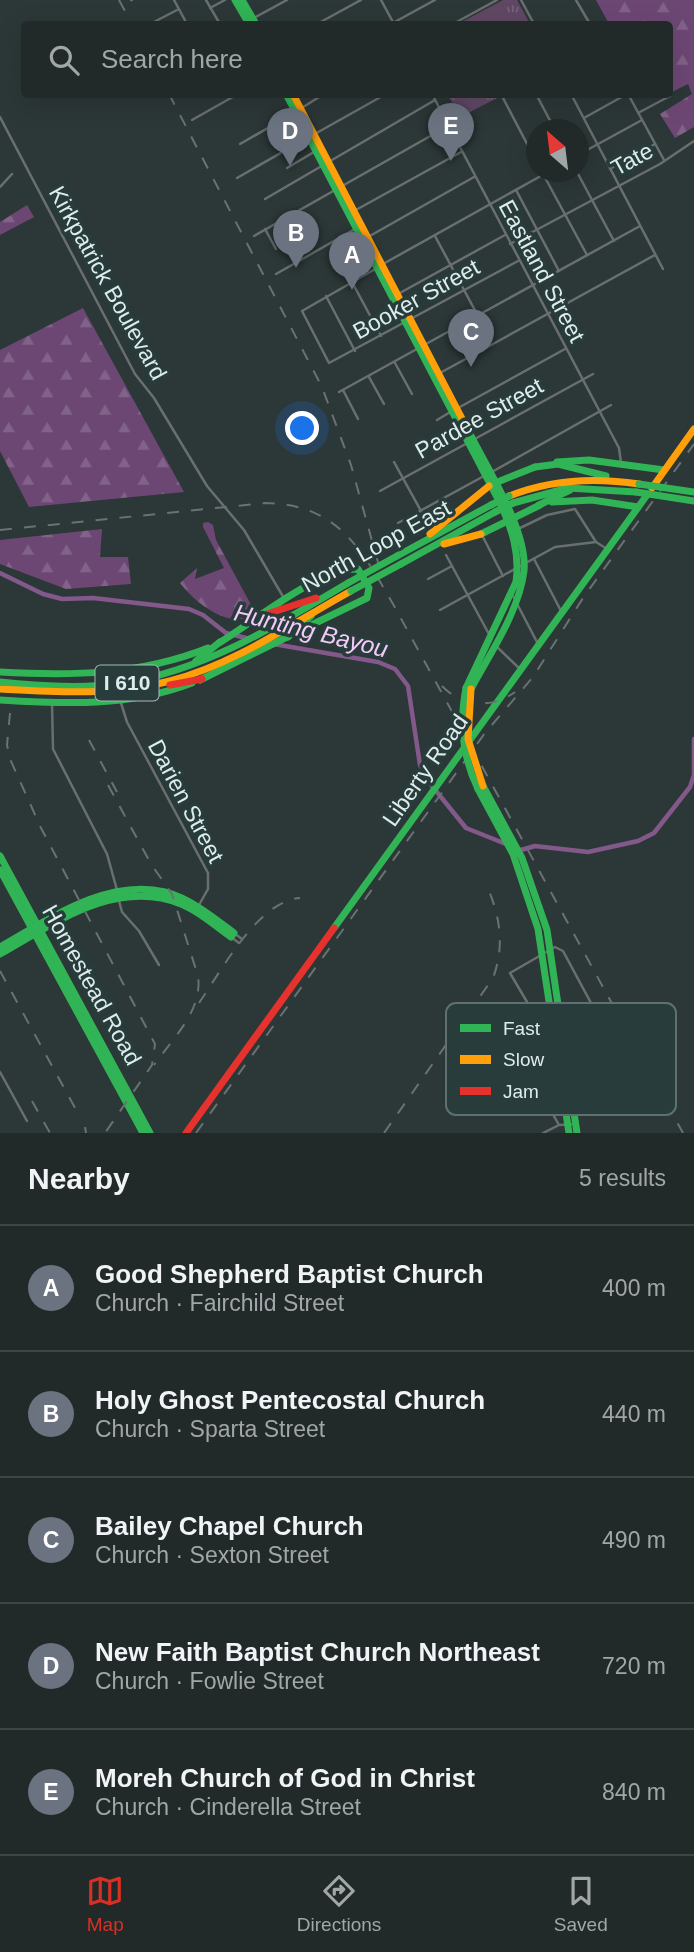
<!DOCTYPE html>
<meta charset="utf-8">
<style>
body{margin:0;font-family:Arial,sans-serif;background:#293131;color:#f1f3f6}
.compass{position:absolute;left:526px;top:119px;width:63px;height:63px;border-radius:50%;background:#212929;box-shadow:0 7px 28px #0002;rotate:332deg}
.you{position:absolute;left:303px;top:429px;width:24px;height:24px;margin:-18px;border:5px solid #fff;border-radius:50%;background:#1a73e8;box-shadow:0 0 0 10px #1a73e833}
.badge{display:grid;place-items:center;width:46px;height:46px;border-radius:50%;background:#d93025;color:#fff;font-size:23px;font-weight:700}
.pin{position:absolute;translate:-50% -58px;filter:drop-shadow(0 2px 4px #0008)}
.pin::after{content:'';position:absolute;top:37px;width:24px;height:21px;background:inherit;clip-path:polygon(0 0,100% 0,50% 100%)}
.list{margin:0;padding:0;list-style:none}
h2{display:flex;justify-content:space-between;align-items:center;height:91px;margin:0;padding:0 28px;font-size:30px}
h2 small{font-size:23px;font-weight:400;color:#a2a6a8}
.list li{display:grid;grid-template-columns:46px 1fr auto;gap:21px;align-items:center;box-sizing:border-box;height:126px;padding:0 28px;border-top:2px solid #3e4546}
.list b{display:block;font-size:26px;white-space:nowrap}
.list p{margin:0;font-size:23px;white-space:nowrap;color:#a2a6a8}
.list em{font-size:23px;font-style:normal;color:#a2a6a8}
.icon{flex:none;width:38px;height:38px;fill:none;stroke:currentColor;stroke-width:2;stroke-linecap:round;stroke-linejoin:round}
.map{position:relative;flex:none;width:694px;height:1133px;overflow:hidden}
.search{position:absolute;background:#212929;box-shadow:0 7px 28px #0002;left:21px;right:21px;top:21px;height:77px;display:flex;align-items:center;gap:18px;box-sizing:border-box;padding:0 24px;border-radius:7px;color:#a2a6a8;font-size:26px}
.sheet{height:721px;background:#212929}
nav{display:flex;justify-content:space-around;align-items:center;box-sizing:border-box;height:98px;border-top:2px solid #3e4546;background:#212929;font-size:19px;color:#a2a6a8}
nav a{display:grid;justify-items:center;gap:4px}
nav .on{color:#d93025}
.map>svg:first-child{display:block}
.grass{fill:url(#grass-tufts)}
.forest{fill:url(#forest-firs)}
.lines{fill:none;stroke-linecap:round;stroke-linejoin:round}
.river{stroke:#82598a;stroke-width:4.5}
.street{stroke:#696f6f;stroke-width:2.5}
.fast{stroke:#30b455;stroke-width:7}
.slow{stroke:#ff9f0a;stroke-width:7}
.jam{stroke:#e5322d;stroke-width:7}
.rail{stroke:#6a7171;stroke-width:2;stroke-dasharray:12 12;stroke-linecap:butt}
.fast-bridge{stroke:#30b455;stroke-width:7}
.slow-bridge{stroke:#ff9f0a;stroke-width:7}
.labels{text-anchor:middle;stroke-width:7;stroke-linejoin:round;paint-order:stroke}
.shield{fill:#273c3b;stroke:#a8b7b7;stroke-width:2}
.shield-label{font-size:21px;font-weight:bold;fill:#dfecec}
.street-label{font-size:23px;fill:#dfecec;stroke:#273c3b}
.water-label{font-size:24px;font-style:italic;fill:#f4caf9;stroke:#273c3b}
.key{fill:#273c3b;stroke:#5e7170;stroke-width:2}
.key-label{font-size:19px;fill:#dfecec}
</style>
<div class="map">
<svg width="694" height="1133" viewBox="0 0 694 1133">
<defs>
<pattern id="grass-tufts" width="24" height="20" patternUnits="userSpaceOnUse" patternTransform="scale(1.75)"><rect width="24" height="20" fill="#604865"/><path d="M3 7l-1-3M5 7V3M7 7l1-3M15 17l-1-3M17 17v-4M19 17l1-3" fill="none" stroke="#76637b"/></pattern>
<pattern id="forest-firs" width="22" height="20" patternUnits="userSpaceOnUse" patternTransform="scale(1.75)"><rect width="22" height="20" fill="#6d4774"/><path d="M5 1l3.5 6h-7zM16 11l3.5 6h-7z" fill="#816288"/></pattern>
</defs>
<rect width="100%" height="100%" fill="#2c3737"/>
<g class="grass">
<polygon points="503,0 517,0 530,24 458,24"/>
<polygon points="448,95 503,95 460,117"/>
</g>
<g class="forest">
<polygon points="596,0 694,0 694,127 675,138 660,114 692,94 688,84 670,93 670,24 609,24"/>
<polygon points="27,205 34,217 0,235 0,222"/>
<polygon points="83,308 184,492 29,507 0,451 0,350"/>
<path d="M208,522L213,525L216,540L256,614C231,631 196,604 180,583L197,568L195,579L224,568L203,527V523Z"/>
<polygon points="102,529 100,557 128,557 131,584 66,589 0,564 0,540"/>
</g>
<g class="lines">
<g class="river">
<polyline points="0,573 43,594 62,599 93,598 189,609 203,615 226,633 250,639"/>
<polyline points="262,642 378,662 395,669 408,686 420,765 428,781 466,828 521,850 535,846 588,852 638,841 654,833 690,787 694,775 694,739"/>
</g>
<g class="street">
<polyline points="131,0 132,0"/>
<polyline points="174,0 187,24"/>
<polyline points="206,0 220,24"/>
<polyline points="381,0 394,24"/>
<polyline points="521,0 534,24"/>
<polyline points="576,0 590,24"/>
<polyline points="210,8 225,0"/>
<polyline points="252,19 287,0"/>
<polyline points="150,24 179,9"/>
<polyline points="317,24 361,0"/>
<polyline points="391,24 435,0"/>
<polyline points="453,24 497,0"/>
<polyline points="432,94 619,448 621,463"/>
<polyline points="510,94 503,98 536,161"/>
<polyline points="536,94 555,130"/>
<polyline points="571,94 663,269"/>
<polyline points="628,94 664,160"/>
<polyline points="300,109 324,94"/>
<polyline points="638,113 670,96"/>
<polyline points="0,117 135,374 154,398 207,486 244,530 285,600"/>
<polyline points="584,118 627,94"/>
<polyline points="192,120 238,94"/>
<polyline points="313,135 386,94"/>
<polyline points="240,144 294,113"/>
<polyline points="578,155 642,120"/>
<polyline points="287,168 314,152"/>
<polyline points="610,169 655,144"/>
<polyline points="542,172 587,255"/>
<polyline points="577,172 614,241"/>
<polyline points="237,178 307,138"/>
<polyline points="0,187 12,174"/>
<polyline points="516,190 559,271"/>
<polyline points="265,199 435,100"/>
<polyline points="354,211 461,152"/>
<polyline points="265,229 276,249"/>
<polyline points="254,236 448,126"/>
<polyline points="435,236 478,316"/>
<polyline points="368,237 474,177"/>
<polyline points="510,244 660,164 694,141"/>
<polyline points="383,264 548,172"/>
<polyline points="377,268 302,311 329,363 518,261"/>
<polyline points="276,274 355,229"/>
<polyline points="352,282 381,336"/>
<polyline points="398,294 505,235"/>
<polyline points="326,296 355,351"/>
<polyline points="395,363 412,394"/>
<polyline points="440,373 655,255"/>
<polyline points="369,377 384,404"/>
<polyline points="343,390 358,419"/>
<polyline points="339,392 640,226"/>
<polyline points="458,408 565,349"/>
<polyline points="437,420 452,411"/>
<polyline points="394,462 426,520"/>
<polyline points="490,473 611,405"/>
<polyline points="380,491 593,374"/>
<polyline points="398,523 484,476"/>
<polyline points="518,529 547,515 575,509 596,542 607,549"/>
<polyline points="482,535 503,576"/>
<polyline points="446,555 490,636"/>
<polyline points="534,559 561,611"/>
<polyline points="428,579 452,566"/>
<polyline points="512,594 538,644"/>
<polyline points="440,610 555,547 596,542"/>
<polyline points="495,645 520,669"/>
<polyline points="52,703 53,749 107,854 117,890"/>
<polyline points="121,703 127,722 208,873 208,889 195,912"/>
<polyline points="118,897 122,912 139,931 159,965"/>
<polyline points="234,933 242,939"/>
<polyline points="231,937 239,943"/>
<polyline points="561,1022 571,1023 583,1045"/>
<polyline points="503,1026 559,1125"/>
<polyline points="0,1072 27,1121"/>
<polyline points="530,1073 605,1029 563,951 555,947 510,973 547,1036 555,1036"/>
<polyline points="543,1133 559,1125 575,1124"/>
</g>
<g class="fast">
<polyline points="235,0 249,24"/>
<polyline points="242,0 256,24"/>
<path d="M286,94L500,503C512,529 520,553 516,582L466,688"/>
<path d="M469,432C487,468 528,531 524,571C519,612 490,653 471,689"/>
<polyline points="557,462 589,460 664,470"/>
<polyline points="535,467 558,464 606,476"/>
<polyline points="495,483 535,467"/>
<polyline points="552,502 592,500 638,507"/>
<polyline points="513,503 568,488 636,492"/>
<polyline points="539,505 570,490"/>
<polyline points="481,534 540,505"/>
<polyline points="397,556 491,505"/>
<polyline points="401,564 495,512"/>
<polyline points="288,637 311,616"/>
<path d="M219,643C255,621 317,569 358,569L369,588L367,598L297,632"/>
<polyline points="196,661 220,642"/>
<path d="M0,672C73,676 140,675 208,648"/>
<polyline points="200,680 289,636"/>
<path d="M0,682C41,686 83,689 123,683C206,670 277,625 348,583"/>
<path d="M0,700C66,704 129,707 192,683"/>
<polyline points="483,786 522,858 547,930 577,1133"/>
<polyline points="478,789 513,854 538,929 569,1133"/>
<polyline points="0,856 150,1133"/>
<polyline points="0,870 143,1133"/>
<polyline points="334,928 647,495"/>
<path d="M0,947C48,920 106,878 165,892C191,899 213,917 234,933L231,937C215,926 199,911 181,904C116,878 55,923 0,954"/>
</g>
<g class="slow">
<polyline points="293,94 469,432"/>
<polyline points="652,488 694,429"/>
<path d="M509,496C552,479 594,477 639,484"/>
<polyline points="430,534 489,486"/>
<polyline points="444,544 481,534"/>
<path d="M0,689C57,692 114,696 170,681C235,664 293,623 351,591"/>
</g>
<g class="jam">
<polyline points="267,614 316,598"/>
<polyline points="170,685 202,679"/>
<polyline points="186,1133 334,928"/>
</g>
<g class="rail">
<polyline points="119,0 132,24"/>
<polyline points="169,94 322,387 351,465 379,566"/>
<path d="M0,530L265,503C338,504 361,549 393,604L683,1133"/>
<path d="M442,686C462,707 492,709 515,692"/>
<polyline points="10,713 7,745 10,759 41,828 155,1044 152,1065 105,1133"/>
<polyline points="89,740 117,792"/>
<path d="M108,785L151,864L172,894L198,976C203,1011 172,1039 154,1065"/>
<polyline points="0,971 80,1117"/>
<path d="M199,1003C222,970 258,901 300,898"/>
<polyline points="32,1101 50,1133"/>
<polyline points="85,1127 86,1133"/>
<polyline points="196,1133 485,733 533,677 583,598 694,444"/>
<path d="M384,1133L493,978C504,949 501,920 489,891"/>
</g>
<g class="fast-bridge">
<polyline points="639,484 694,492"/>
<polyline points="636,492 694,501"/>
<polyline points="491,505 509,496"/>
<polyline points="495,512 513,503"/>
<polyline points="348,583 397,556"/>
<polyline points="351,591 401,564"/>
<path d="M466,688C459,724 462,756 478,789"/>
</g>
<polyline class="slow-bridge" points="471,689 468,739 483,786"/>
</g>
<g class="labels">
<rect class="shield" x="95.5" y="665.5" width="63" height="35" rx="5"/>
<g class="shield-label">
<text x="127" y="690">I 610</text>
</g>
<g class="street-label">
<text transform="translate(632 159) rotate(-29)" y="8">Tate</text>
<text transform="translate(542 271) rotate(62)" y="8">Eastland Street</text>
<text transform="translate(108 283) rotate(61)" y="8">Kirkpatrick Boulevard</text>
<text transform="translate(416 299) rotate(-29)" y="8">Booker Street</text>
<text transform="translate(479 418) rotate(-29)" y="8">Pardee Street</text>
<text transform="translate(376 546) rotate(-29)" y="8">North Loop East</text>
<text transform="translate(425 770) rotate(-55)" y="8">Liberty Road</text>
<text transform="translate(186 801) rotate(62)" y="8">Darien Street</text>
<text transform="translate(92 985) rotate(61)" y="8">Homestead Road</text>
</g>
<g class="water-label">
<text transform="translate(311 631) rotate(14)" y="8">Hunting Bayou</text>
</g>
</g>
<rect x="446" y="1003" width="230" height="112" rx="10" class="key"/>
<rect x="460" y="1024" width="31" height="8" fill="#30b455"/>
<rect x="460" y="1055" width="31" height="9" fill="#ff9f0a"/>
<rect x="460" y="1087" width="31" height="8" fill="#e5322d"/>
<g class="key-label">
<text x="503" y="1035">Fast</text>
<text x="503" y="1066">Slow</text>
<text x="503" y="1098">Jam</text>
</g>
</svg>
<svg class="compass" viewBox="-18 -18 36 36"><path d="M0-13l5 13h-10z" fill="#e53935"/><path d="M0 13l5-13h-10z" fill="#a2a6a8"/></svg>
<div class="you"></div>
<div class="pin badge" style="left:352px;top:290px;background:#6b7280">A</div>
<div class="pin badge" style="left:296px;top:268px;background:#6b7280">B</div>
<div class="pin badge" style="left:471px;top:367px;background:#6b7280">C</div>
<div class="pin badge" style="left:290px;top:166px;background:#6b7280">D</div>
<div class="pin badge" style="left:451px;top:161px;background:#6b7280">E</div>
<div class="search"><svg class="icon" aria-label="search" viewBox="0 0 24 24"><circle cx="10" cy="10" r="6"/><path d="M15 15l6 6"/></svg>Search here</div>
</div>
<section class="sheet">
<h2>Nearby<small>5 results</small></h2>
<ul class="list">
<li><span class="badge" style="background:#6b7280">A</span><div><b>Good Shepherd Baptist Church</b><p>Church · Fairchild Street</p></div><em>400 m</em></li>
<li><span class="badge" style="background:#6b7280">B</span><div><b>Holy Ghost Pentecostal Church</b><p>Church · Sparta Street</p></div><em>440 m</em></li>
<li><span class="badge" style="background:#6b7280">C</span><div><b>Bailey Chapel Church</b><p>Church · Sexton Street</p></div><em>490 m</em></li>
<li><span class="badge" style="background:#6b7280">D</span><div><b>New Faith Baptist Church Northeast</b><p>Church · Fowlie Street</p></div><em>720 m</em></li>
<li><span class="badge" style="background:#6b7280">E</span><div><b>Moreh Church of God in Christ</b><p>Church · Cinderella Street</p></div><em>840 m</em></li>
</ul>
</section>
<nav>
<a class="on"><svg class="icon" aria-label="map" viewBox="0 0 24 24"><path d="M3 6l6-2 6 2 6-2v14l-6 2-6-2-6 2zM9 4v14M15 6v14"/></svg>Map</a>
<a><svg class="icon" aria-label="directions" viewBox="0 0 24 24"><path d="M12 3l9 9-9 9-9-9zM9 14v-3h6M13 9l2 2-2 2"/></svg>Directions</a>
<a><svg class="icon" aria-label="saved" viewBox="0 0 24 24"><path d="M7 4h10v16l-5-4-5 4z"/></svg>Saved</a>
</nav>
